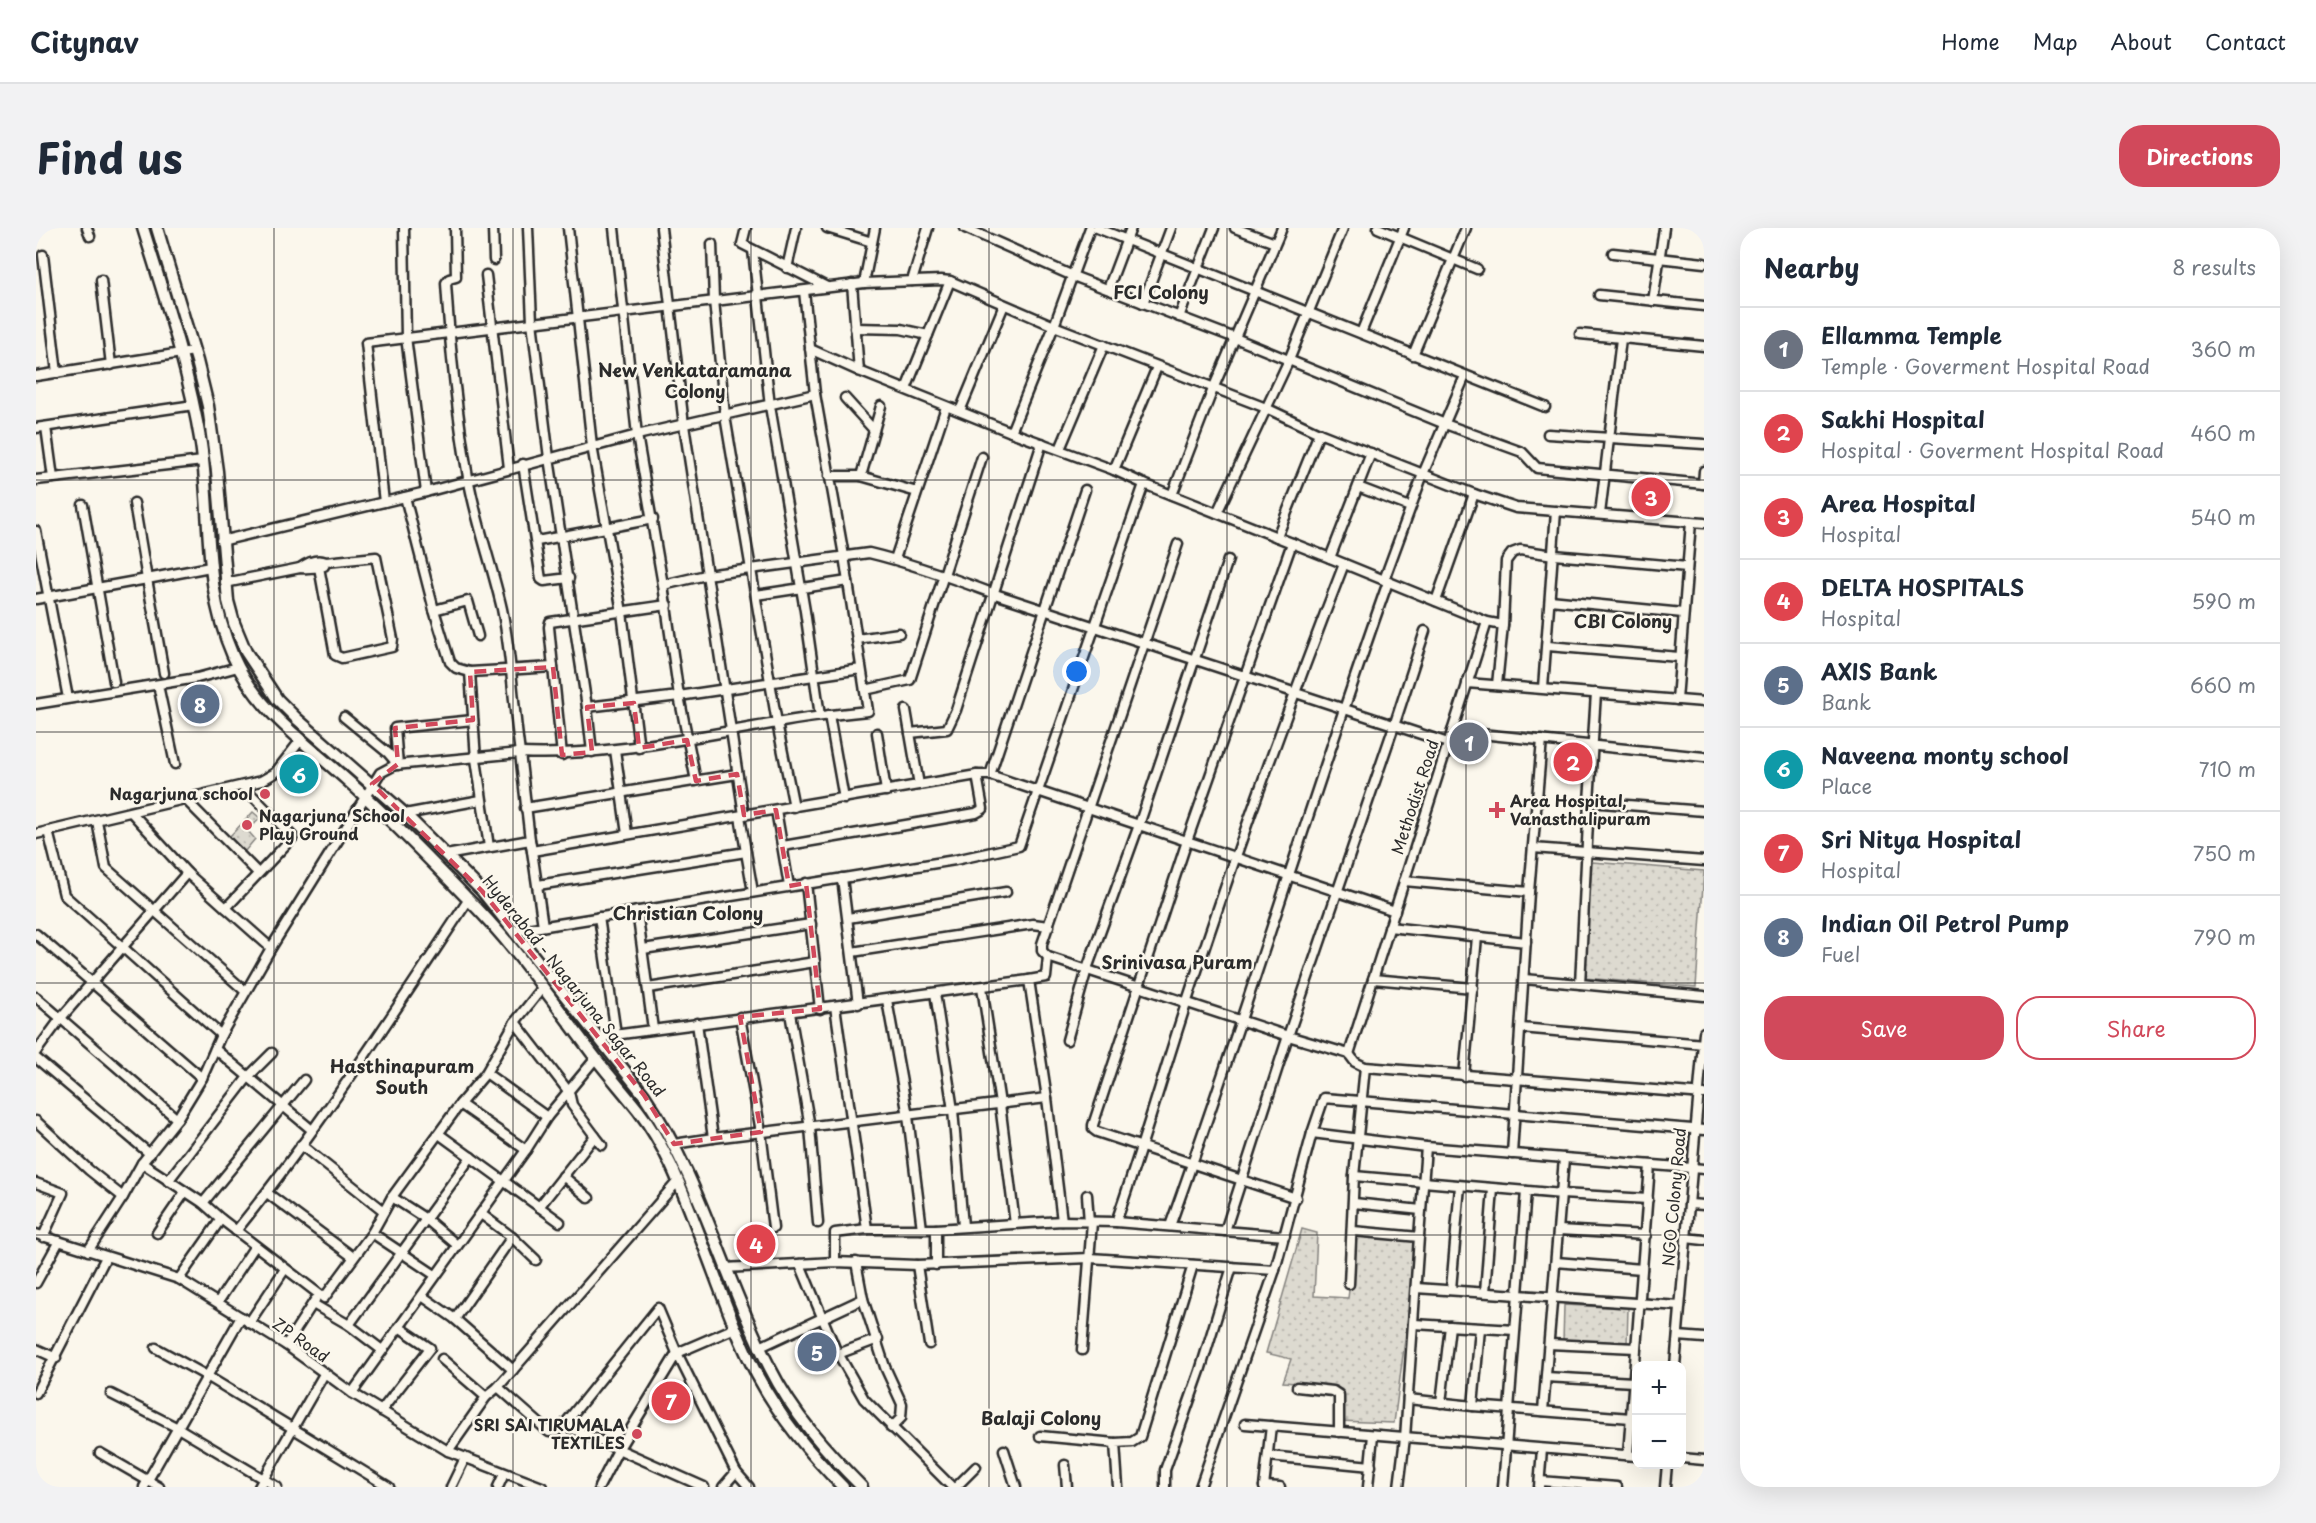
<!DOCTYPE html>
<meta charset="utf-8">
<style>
body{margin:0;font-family:"Playpen Sans",sans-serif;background:#f2f2f3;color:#1f2937}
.controls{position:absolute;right:18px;bottom:18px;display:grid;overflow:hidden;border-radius:12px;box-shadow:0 6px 24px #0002}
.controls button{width:54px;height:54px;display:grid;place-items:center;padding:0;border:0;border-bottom:2px solid #e0e1e3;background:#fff;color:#1f2937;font:30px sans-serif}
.you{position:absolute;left:1041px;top:444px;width:21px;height:21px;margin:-15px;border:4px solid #fff;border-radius:50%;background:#1a73e8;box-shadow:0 0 0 9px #1a73e833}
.badge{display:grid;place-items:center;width:39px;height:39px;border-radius:50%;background:#d1495b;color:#fff;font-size:20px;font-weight:700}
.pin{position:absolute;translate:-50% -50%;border:3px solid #fff;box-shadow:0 2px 6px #0006}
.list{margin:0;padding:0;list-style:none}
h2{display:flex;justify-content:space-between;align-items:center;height:78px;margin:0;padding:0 24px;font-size:26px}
h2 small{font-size:20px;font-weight:400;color:#747a83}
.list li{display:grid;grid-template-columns:39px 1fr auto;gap:18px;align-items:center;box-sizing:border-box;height:84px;padding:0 24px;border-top:2px solid #e0e1e3}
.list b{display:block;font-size:22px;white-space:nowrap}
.list p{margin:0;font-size:20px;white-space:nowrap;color:#747a83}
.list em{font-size:20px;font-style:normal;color:#747a83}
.actions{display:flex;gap:12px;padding:18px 24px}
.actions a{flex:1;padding:14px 0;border:2px solid #d1495b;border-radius:24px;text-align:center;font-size:21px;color:#d1495b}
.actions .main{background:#d1495b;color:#fff}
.map{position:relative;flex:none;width:1668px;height:1259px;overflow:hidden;border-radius:24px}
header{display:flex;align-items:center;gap:36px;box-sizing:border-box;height:84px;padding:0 30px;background:#fff;border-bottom:2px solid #e0e1e3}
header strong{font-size:28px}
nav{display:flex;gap:33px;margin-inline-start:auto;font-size:21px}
.intro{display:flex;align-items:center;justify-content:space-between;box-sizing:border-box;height:144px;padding:0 36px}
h1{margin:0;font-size:42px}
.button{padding:15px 27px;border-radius:24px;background:#d1495b;color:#fff;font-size:21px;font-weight:700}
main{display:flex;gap:36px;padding:0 36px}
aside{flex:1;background:#fff;border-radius:24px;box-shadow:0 6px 24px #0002}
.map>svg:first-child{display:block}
.park{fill:url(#park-dots);stroke:#84827e;stroke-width:1.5}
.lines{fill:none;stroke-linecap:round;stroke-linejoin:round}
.minor-casing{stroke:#2b2b2b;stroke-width:13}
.major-casing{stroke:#2b2b2b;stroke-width:15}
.minor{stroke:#fbf7ec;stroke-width:8}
.major{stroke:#fbf7ec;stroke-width:10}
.marked{fill:none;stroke:#d1495b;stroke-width:4.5;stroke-dasharray:12 8;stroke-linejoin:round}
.grid{fill:none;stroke:#2b2b2b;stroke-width:1.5;stroke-opacity:0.55}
.poi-dot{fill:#d1495b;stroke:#fbf7ec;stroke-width:2}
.labels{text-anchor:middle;stroke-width:5;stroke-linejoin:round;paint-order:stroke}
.poi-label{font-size:16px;font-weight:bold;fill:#2b2b2b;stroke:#fbf7ec;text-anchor:end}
.street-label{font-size:16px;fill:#2b2b2b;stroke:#fbf7ec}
.neighbourhood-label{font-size:18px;font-weight:bold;fill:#2b2b2b;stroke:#fbf7ec}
</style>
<header>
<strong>Citynav</strong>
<nav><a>Home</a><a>Map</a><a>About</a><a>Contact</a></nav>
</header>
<div class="intro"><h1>Find us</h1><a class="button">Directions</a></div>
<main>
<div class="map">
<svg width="1668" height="1259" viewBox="0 0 1668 1259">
<defs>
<pattern id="park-dots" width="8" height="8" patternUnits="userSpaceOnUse" patternTransform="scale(1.5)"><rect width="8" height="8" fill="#dddad0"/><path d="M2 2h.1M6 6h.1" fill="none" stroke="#bebbb3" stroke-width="1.8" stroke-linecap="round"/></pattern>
</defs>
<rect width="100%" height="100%" fill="#fbf7ec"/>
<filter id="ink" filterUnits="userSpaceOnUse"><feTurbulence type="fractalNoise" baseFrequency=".0167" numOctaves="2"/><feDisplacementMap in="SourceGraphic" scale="12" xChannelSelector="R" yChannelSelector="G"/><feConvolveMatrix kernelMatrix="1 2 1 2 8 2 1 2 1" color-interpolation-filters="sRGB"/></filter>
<g filter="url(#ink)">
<g class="park">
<polygon points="217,584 224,590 212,603 219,611 209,623 193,609"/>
<polygon points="1556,634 1668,643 1660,759 1547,750"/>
<polygon points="1266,1001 1281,1005 1278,1068 1312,1070 1320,1009 1382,1013 1358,1195 1302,1193 1301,1158 1247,1154 1255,1131 1230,1125"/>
<polygon points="1528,1077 1592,1080 1591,1116 1527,1114"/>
</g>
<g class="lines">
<g class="minor-casing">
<g id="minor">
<polyline points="51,0 54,8"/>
<polyline points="368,0 370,109 390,264"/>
<polyline points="457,0 458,32"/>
<polyline points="492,0 496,94 513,230 551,479 643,468 627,357"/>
<polyline points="532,0 556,218 586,384 603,520"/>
<path d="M578,0L601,207L627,357L670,347L833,325C875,335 916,350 956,365L1412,515"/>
<polyline points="625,0 648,197 708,587"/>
<polyline points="710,0 706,16 791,59"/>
<polyline points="791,0 836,14"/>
<polyline points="929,0 1037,48 1199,110 1409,196 1486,224 1501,240 1668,256"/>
<polyline points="1061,0 1509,179"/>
<polyline points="1199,0 1239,15"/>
<polyline points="1342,0 1441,41"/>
<polyline points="676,16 678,72 689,188 741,495 758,579"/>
<polyline points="717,22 734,178 769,383 784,488"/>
<polyline points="1577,25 1668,35"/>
<polyline points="7,27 21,145"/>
<polyline points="751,40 760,0"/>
<polyline points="450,47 473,240"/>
<polyline points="65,52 75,137"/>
<polyline points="876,53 892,0"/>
<polyline points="828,55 839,0"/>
<polyline points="816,56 823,143 975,204 1078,242 1108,256 1256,315"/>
<polyline points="1072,61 1095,0"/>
<polyline points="1563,67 1668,78"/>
<polyline points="1617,73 1628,0"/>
<polyline points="1107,75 1135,0"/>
<polyline points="1143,89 1178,0"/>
<polyline points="819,100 865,101 892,107"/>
<polyline points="1325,105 1368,0"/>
<polyline points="1544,106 1668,118"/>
<polyline points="774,121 823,143"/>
<polyline points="1377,127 1430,0"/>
<polyline points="0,148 158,123"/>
<polyline points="870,161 914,53"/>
<polyline points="809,170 838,202"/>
<polyline points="924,183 968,77"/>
<polyline points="10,199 17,250"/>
<polyline points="0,200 158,177"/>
<polyline points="975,204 1018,98 1054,0"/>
<polyline points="1512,206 1668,216"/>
<polyline points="1024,221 1068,117"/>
<polyline points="487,236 505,351 508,353 533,350"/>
<polyline points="1078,242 1121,139"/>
<polyline points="793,248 825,248 881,264"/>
<polyline points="825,248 845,178"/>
<polyline points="0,252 167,233"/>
<polyline points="1667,256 1668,243"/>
<polyline points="1322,259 1374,279"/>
<polyline points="1136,267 1177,161 1246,0"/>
<polyline points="369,269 398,382 414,434 420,440 434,444 517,439 526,527"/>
<polyline points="348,274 330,115 828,55 905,52 914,53 1018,98 1230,180 1283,205 1438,266 1480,280 1668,295"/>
<polyline points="98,275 111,351 174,339"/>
<polyline points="47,277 78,454"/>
<polyline points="1181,285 1253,132 1307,0"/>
<polyline points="1564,286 1585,111"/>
<polyline points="0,303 31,465"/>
<polyline points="1241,309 1283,205"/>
<polyline points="185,313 390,264 601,207 779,166"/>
<polyline points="501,313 617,291"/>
<polyline points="1142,316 1006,716 1006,723 1012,729 1252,808 1313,826 1319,834 1329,839 1668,866"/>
<polyline points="1294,330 1451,394 1467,397"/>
<polyline points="859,331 910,179"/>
<path d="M283,339L299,427L306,430L356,419L357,411L340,329L290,334C281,330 272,334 264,340C272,341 279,340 288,338L290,334"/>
<polyline points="1348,352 1387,246 1429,148"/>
<polyline points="189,355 264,340"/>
<polyline points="720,367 812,353"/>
<polyline points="0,371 111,351 128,445"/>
<polyline points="1514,372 1647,385"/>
<polyline points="1400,373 1438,266"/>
<polyline points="398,382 432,373 442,408"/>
<polyline points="821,411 863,405"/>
<polyline points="1512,418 1643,429"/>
<polyline points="517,439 513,399 514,394 631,377"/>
<polyline points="434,444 440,531 453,619"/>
<polyline points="1431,455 1668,474"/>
<polyline points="122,457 139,536"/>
<polyline points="1461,457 1467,397 1470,333 1476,325 1484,322 1518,327 1651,339"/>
<polyline points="1507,460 1520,283"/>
<polyline points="829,462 874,452 946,229"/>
<polyline points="1641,472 1655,294"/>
<polyline points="0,476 161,450 202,439"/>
<polyline points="551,479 556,524"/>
<polyline points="870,482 883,557"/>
<polyline points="793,487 808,571"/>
<polyline points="308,489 352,525 358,532 359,537"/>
<polyline points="1416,503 1668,529"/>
<polyline points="841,505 850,563"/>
<polyline points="874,505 911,501 920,482 1006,215"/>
<polyline points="579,522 591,606"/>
<polyline points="362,537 359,500 437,492"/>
<polyline points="954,547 1049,262"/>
<polyline points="660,553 643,468 825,441"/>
<polyline points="150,572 222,645"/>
<polyline points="1553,574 1560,465"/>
<polyline points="489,580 701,546"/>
<polyline points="740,582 753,658"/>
<polyline points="1668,583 1553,574 1544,756 1668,768"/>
<polyline points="96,585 151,645 190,680 257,609 208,559"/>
<polyline points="369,586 445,572"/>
<polyline points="61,593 70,640 209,763"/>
<polyline points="12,603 28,667 185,807"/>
<polyline points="0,606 225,553 239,545 264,513"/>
<path d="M494,612L484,525C572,529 655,509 741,495C771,489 801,486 832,483L808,328L779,166L768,63"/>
<polyline points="747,618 940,585 947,581 941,547"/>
<polyline points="1497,620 1668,633"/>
<polyline points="496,623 507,698"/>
<polyline points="710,624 717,664"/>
<polyline points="410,627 494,612 496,623 941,547 954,547 1359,683"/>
<polyline points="806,650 822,776"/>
<polyline points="1368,653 1493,664"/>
<polyline points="770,655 784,781"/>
<polyline points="502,657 710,624 704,588"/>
<polyline points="190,680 235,720"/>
<polyline points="601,683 617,801"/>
<polyline points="563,689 580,806"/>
<polyline points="812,690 970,664"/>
<polyline points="1353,699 1490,714"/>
<polyline points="479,703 919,632 983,618 1108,256"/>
<polyline points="0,706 166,850"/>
<polyline points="607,721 775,696"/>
<polyline points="816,724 997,696 1013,698"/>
<polyline points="1337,751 1437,760"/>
<polyline points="1488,751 1544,756"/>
<polyline points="993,752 1010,749 1012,729"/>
<polyline points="946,759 964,876 979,996"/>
<polyline points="612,760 779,734"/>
<polyline points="899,765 917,882 927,998"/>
<polyline points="0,769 141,891"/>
<polyline points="851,772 872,888 886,1001"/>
<polyline points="799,778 831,1001"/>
<polyline points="754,785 774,899 782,995"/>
<polyline points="704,789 725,904 737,1000"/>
<polyline points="479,794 533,864 536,877 559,908"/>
<polyline points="1485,800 1668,816"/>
<polyline points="563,809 993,752 1011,870 1026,993"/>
<polyline points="1031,812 1051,741 1103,597 1192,332"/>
<polyline points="179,821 276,902"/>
<polyline points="0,824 25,790 151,645"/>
<polyline points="1313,826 1451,394"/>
<polyline points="0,830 114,926"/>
<polyline points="450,845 511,889"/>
<polyline points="1428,848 1441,709"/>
<polyline points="424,876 490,922"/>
<polyline points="0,893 53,942 87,969"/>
<polyline points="1276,905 1390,919 1668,941"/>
<polyline points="403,906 524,994"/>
<polyline points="677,910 1011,870"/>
<polyline points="638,916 677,910 661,795"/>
<polyline points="265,917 348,983"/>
<polyline points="1476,926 1493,664 1506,512"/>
<polyline points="106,935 167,975 185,991 288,1070 336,1005 356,969 424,876 450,845 479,794 507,759"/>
<polyline points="527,948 553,970"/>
<polyline points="1318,948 1526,966 1612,971"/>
<polyline points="132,953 212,849 236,825"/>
<polyline points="0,955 27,965 7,1009"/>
<polyline points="231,965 317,1029"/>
<polyline points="1051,967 1053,994"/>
<polyline points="356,969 390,991 421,1017"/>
<polyline points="1260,970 1061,904 1057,901 1057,897 1151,613 1256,315 1294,330 1335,225"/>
<polyline points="167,975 268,852"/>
<polyline points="1318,975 1385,982"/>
<polyline points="1653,976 1668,977"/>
<polyline points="503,979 559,908 566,917"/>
<polyline points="445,986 476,1009 500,1032"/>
<path d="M1080,994C1106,921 1127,846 1151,773C1199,626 1252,480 1308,336"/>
<path d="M1134,998C1211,785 1276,567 1352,354"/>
<polyline points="1523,1002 1610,1007"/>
<path d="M200,1003C285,898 358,784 433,671"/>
<polyline points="1189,1003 1252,808 1358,498 1389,403"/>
<polyline points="1317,1003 1383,1009 1369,1210 1363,1259"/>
<polyline points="121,1005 149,964"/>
<polyline points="336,1005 399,1047"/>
<polyline points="0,1006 143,1051 250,1117 316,1165 412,1223 506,1259"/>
<polyline points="1383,1009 1390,919"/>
<polyline points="1650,1010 1668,1012"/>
<path d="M52,1023L87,969L106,935L141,891L166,850L185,807L235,720L344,545L359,537L484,525C477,477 476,429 466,381C456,337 440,294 432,249C421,186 414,120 410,55L413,51L420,49L419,0"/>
<polyline points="799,1034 799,1005 831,1001 900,1001 1026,993 1080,994 1249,1008"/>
<polyline points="820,1034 827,1071 849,1139 866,1176 865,1190 855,1200"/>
<polyline points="1520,1034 1606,1041"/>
<polyline points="764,1036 799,1120 828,1171 916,1259"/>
<polyline points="881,1037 893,1116"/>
<polyline points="900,1037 900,1001"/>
<polyline points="689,1040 799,1034 881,1037 1054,1030 1239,1042"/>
<polyline points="143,1051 185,991"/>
<polyline points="0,1055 23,1013"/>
<polyline points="1313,1056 1318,948 1329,839"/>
<polyline points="1380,1060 1644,1078"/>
<polyline points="1415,1061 1424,958"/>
<polyline points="1449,1064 1457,961"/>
<polyline points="386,1068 419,1091 477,1142"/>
<polyline points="182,1074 219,1018"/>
<polyline points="277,1076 313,1097 346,1122"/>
<polyline points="419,1091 476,1009"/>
<polyline points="213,1095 249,1041"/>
<polyline points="1378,1096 1479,1102"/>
<polyline points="313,1097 435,929"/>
<polyline points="1642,1108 1668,1110"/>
<polyline points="1513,1116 1600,1120"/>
<polyline points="250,1117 279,1072"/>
<polyline points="724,1119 827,1071"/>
<polyline points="120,1120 171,1148 353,1259"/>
<polyline points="0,1121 20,1130"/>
<polyline points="1046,1122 1056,994"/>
<polyline points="802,1126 842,1111"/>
<polyline points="406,1131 450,1169"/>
<polyline points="1639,1138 1668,804"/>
<polyline points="1510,1149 1597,1154"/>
<polyline points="462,1159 513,1204 521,1203 528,1197 622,1080 641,1125 700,1244 713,1259"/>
<polyline points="1261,1159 1297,1163 1303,1167 1303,1204"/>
<polyline points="0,1165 70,1029"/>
<polyline points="316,1165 490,922 511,889 560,830"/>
<polyline points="75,1166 142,1200 241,1259"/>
<polyline points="1372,1171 1437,1178 1595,1190"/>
<polyline points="1405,1175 1414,1098"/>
<polyline points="1437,1178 1444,1101"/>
<polyline points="345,1183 394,1120 363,1099"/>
<polyline points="1507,1183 1528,930"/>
<polyline points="1209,1196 1600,1228"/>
<polyline points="528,1197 668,1259"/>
<polyline points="1004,1208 1079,1215"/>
<polyline points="968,1222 980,1259"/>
<polyline points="412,1223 450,1169 462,1159 642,953"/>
<polyline points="64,1225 123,1259"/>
<polyline points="1592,1227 1614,937"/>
<polyline points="1233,1228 1335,1238"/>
<polyline points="1646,1230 1668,1232"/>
<polyline points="1029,1237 1031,1259"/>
<polyline points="1504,1253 1581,1259"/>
<polyline points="1228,1258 1244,1259"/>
<polyline points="108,1259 205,1089"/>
<polyline points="223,1259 288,1146"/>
<polyline points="415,1259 429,1230"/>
<polyline points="462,1259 468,1246"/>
<polyline points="563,1259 582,1222 641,1125 699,1100"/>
<polyline points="687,1259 700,1244"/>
<polyline points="920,1259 940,1239"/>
<polyline points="1082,1259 1079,1215 1096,1214 1104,1209 1157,1037"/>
<polyline points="1129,1259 1129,1242 1164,1143 1196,1039"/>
<polyline points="1164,1259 1239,1042 1276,905 1288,870 1668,902"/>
<polyline points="1228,1259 1235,1198"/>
<polyline points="1332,1259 1337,1207"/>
<polyline points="1467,1259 1490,963"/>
<polyline points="1503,1259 1506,1221"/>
<polyline points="1629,1259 1631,1236"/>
</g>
</g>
<g class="major-casing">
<g id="major">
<path d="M107,0C129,71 153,142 165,216C176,290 166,357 197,428C221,483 269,514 312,553C353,589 391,629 429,668C477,715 515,771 555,824C570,844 587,863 602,882C633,922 649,970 667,1016C684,1060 699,1105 721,1147C743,1188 774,1226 807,1259"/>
<path d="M121,0L161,133L172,178L181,243L192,373L198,395L210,424L241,471L261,491L369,586L446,663L608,867C665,951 688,1051 734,1140C757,1186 790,1223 826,1259"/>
</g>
</g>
<use href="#minor" class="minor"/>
<use href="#major" class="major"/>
</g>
</g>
<path class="marked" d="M517,439L526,527L556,524L551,479L598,475L603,520L651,512L660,553L701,546L708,587L740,582L753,658L770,655L784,781L704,789L725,904L638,916L608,867L446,663L336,556L362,536L359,500L437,492L434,444Z"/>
<path class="grid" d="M238,0V1259M477,0V1259M715,0V1259M953,0V1259M1191,0V1259M1430,0V1259M0,252H1668M0,504H1668M0,755H1668M0,1007H1668"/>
<g class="poi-dot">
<circle cx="229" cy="566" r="6"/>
<path d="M1458 573h6v6h6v6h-6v6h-6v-6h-6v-6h6z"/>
<circle cx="211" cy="597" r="6"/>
<circle cx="601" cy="1206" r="6"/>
</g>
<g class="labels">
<g class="poi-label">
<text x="217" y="572">Nagarjuna school</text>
<text x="1474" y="579" text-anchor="start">Area Hospital,<tspan x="1474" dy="18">Vanasthalipuram</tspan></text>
<text x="223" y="594" text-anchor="start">Nagarjuna School<tspan x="223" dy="18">Play Ground</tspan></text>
<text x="589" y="1203">SRI SAI TIRUMALA<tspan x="589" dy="18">TEXTILES</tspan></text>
</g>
<g class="street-label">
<text transform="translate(1379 569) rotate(-72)" y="6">Methodist Road</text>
<text transform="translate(538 758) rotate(51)" y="6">Hyderabad - Nagarjuna Sagar Road</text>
<text transform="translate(1638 969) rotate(-85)" y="6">NGO Colony Road</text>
<text transform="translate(265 1112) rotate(35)" y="6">ZP Road</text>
</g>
<g class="neighbourhood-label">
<text x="1125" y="71">FCI Colony</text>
<text x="659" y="149">New Venkataramana<tspan x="659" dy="21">Colony</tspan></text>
<text x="1587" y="400">CBI Colony</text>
<text x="652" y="692">Christian Colony</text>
<text x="1141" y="741">Srinivasa Puram</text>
<text x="366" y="845">Hasthinapuram<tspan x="366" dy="21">South</tspan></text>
<text x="1005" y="1197">Balaji Colony</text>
</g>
</g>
</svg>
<div class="controls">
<button>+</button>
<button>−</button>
</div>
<div class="you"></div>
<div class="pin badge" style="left:1433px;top:514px;background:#6b7280">1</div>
<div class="pin badge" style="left:1537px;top:534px;background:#e0444e">2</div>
<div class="pin badge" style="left:1615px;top:269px;background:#e0444e">3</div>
<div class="pin badge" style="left:720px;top:1016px;background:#e0444e">4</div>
<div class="pin badge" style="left:781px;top:1124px;background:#5c6f8a">5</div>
<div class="pin badge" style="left:263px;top:546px;background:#0f9aa8">6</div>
<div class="pin badge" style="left:635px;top:1173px;background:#e0444e">7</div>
<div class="pin badge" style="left:164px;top:476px;background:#5c6f8a">8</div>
</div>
<aside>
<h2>Nearby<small>8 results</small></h2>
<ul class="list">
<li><span class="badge" style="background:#6b7280">1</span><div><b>Ellamma Temple</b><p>Temple · Goverment Hospital Road</p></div><em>360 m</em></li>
<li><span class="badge" style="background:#e0444e">2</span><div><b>Sakhi Hospital</b><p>Hospital · Goverment Hospital Road</p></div><em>460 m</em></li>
<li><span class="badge" style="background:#e0444e">3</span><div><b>Area Hospital</b><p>Hospital</p></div><em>540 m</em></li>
<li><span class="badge" style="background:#e0444e">4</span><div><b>DELTA HOSPITALS</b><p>Hospital</p></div><em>590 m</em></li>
<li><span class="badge" style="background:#5c6f8a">5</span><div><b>AXIS Bank</b><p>Bank</p></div><em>660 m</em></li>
<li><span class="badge" style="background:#0f9aa8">6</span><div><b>Naveena monty school</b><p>Place</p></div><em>710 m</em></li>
<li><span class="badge" style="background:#e0444e">7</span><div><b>Sri Nitya Hospital</b><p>Hospital</p></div><em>750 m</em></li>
<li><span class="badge" style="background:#5c6f8a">8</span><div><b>Indian Oil Petrol Pump</b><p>Fuel</p></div><em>790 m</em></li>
</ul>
<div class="actions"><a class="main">Save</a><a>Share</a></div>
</aside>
</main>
